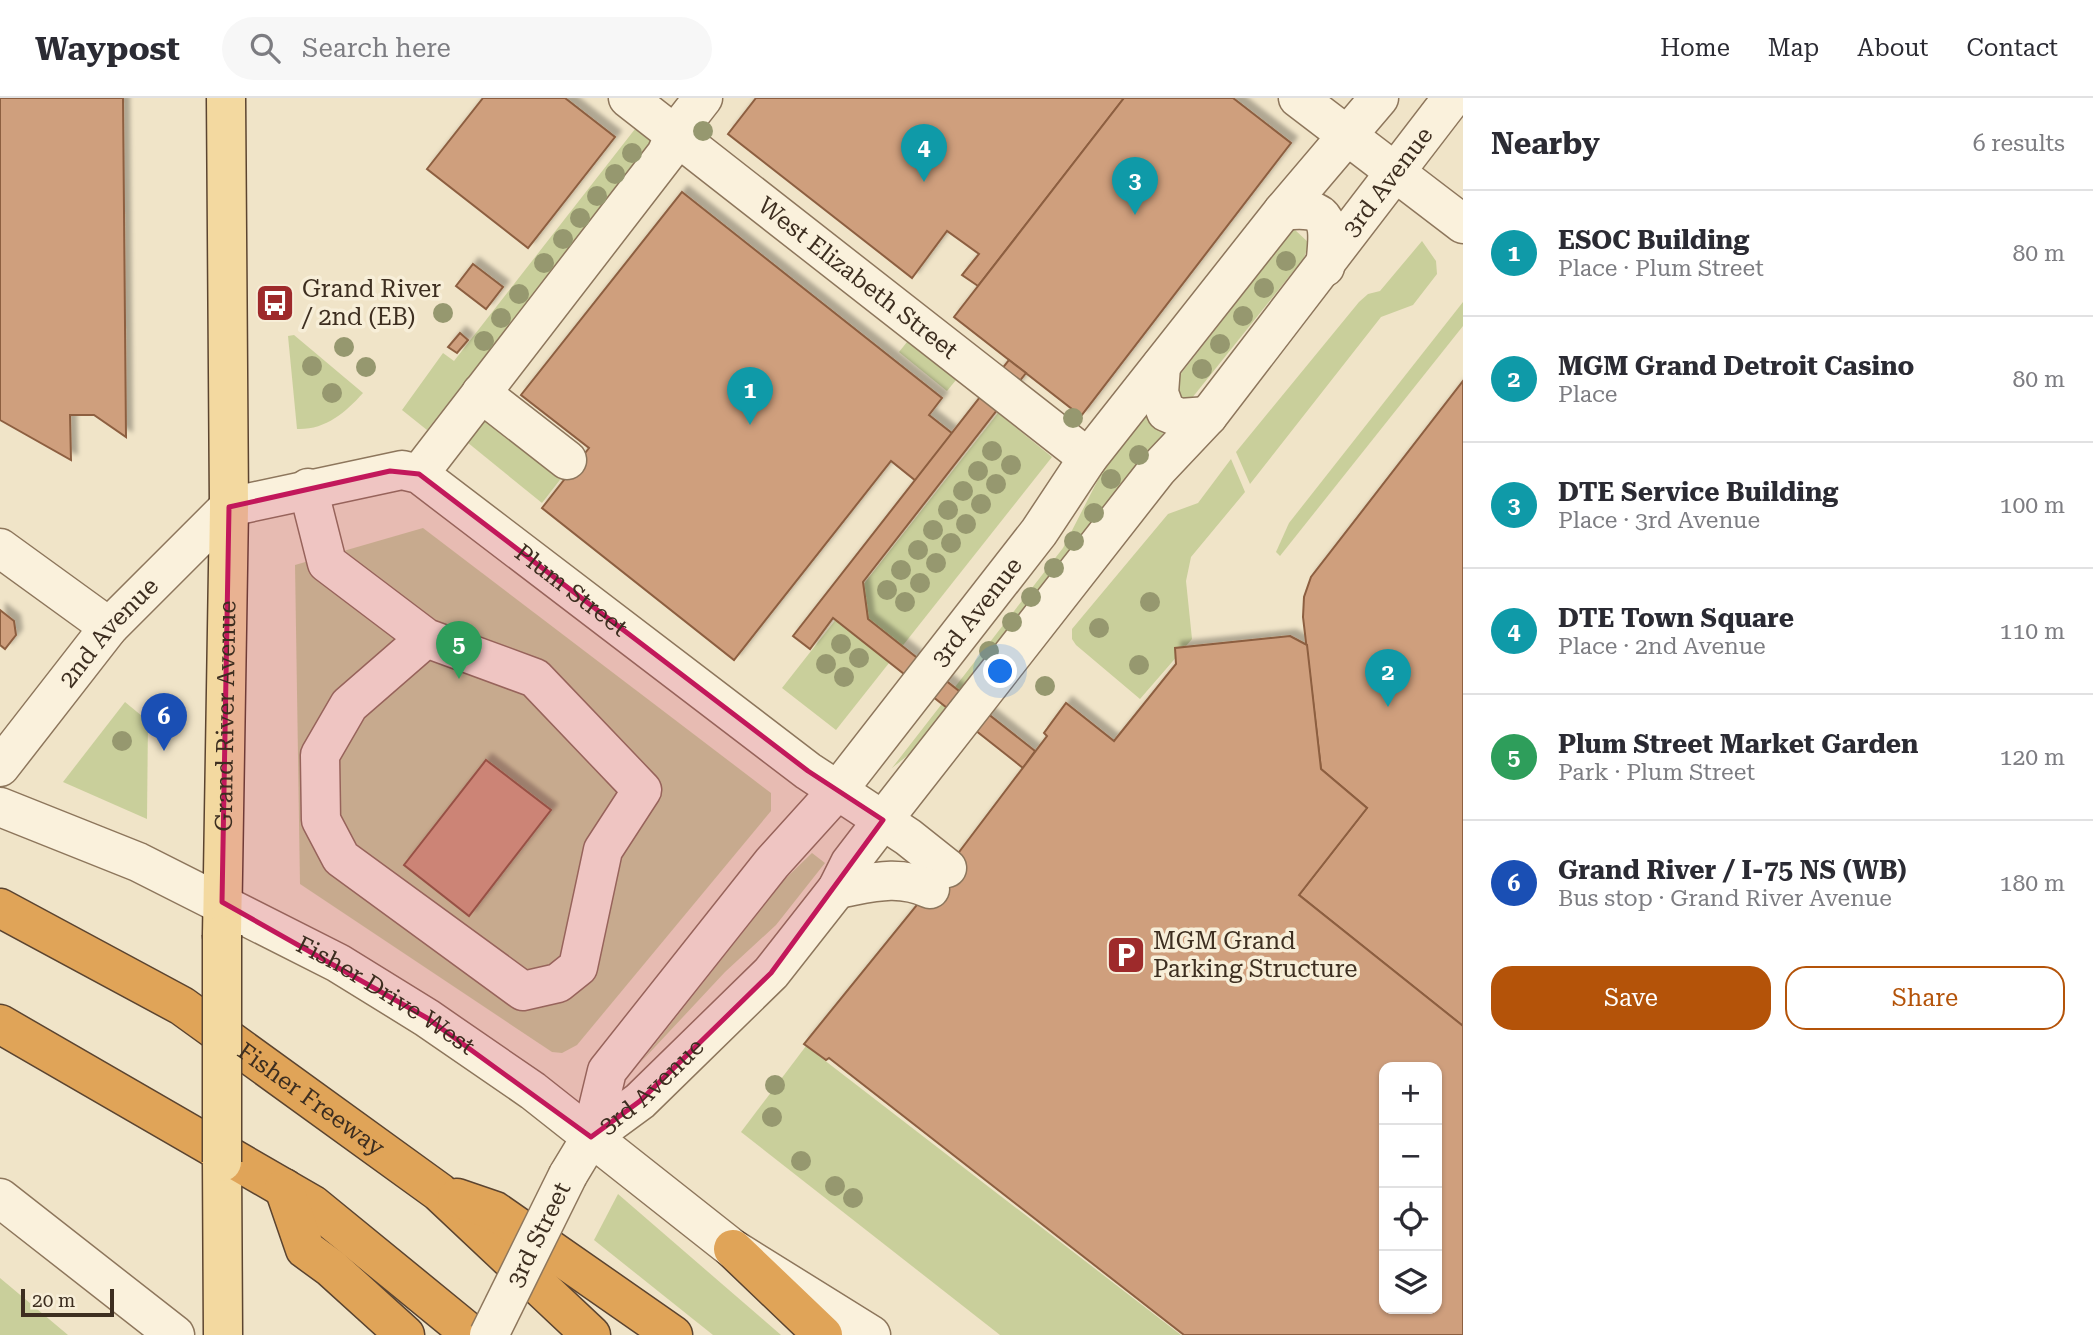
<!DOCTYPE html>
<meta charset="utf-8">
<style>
body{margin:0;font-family:"Roboto Serif",serif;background:#f7f7f7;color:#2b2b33}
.controls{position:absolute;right:21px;bottom:21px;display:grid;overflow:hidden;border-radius:14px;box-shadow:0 2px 5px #0004}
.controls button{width:63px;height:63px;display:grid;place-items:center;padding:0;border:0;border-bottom:2px solid #e1e1e2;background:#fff;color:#2b2b33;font:35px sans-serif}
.scale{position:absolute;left:21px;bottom:18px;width:93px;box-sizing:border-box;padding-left:7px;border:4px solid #3d2e20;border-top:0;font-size:19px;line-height:24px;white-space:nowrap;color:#3d2e20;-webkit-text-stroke:5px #f7eed8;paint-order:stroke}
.you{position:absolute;left:1001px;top:574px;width:24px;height:24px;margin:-18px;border:5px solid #fff;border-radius:50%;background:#1a73e8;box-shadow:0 0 0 10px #1a73e833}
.badge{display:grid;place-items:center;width:46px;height:46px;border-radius:50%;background:#b45309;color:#fff;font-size:23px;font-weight:700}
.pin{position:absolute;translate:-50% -58px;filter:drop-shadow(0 2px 4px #0008)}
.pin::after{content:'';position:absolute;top:37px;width:24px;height:21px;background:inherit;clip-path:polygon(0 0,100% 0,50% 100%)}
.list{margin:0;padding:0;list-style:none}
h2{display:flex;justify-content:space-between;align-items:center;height:91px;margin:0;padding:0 28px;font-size:30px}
h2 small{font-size:23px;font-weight:400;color:#7c7c81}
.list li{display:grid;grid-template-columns:46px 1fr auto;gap:21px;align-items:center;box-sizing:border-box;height:126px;padding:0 28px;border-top:2px solid #e1e1e2}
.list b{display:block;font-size:26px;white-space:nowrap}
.list p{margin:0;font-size:23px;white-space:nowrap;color:#7c7c81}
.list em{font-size:23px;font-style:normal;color:#7c7c81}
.actions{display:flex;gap:14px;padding:21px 28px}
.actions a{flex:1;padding:16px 0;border:2px solid #b45309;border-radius:21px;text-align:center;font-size:24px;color:#b45309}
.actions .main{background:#b45309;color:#fff}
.icon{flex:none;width:38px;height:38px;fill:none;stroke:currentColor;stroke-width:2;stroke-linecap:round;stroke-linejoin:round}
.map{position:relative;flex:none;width:1463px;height:1237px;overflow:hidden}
header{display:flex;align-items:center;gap:42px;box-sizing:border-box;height:98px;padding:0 35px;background:#fff;border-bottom:2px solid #e1e1e2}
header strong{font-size:33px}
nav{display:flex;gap:38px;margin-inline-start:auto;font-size:24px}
.search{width:490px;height:63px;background:#f7f7f7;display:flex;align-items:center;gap:18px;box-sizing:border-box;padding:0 24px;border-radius:38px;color:#7c7c81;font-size:26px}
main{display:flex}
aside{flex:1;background:#fff}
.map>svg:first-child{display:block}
.green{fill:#c9cf9b}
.building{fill:#cf9f7d;stroke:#8d5f41;stroke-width:2;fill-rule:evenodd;filter:url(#shadow)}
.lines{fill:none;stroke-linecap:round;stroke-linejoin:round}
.minor-casing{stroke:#8d765c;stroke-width:41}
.major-casing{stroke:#5b4430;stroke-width:41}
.highway-casing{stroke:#5b4430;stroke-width:41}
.minor{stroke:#faf1dc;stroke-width:38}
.major{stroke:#f3d9a0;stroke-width:38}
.highway{stroke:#e0a458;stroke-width:38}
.minor-bridge-casing{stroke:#8d765c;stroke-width:41;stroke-linecap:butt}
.major-bridge-casing{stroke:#5b4430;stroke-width:41;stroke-linecap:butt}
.minor-bridge{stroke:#faf1dc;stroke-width:38}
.major-bridge{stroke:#f3d9a0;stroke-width:38}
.tree{fill:#96986f}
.marked{fill:#c2185b;fill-opacity:0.2;stroke:#c2185b;stroke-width:5;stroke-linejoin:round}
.labels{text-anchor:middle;stroke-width:7;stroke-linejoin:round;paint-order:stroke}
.street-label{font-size:24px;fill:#3d2e20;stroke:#f7eed8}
.poi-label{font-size:24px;fill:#3d2e20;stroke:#f7eed8;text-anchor:start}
</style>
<header>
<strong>Waypost</strong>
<div class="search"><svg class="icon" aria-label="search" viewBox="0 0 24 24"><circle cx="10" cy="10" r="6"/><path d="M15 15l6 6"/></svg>Search here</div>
<nav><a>Home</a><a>Map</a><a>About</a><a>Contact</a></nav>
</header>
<main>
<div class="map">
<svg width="1463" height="1237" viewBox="0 0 1463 1237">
<defs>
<filter id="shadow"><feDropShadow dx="6" dy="-6" stdDeviation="2" flood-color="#0004"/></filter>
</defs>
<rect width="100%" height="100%" fill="#f0e4c8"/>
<g class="green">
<polygon points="635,31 653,44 427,332 402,312 443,255 454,263"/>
<polygon points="1294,131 1309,145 1304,160 1188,305 1175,294 1179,278"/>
<polygon points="1422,143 1436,163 1437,176 1413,207 1381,219 1250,386 1236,354 1359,204 1368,196 1380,193"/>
<polygon points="1463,204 1463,228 1280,458 1276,454 1289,425"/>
<path d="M294,237L363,295C345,315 325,332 297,331L288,238Z"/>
<polygon points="911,239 914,248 956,282 947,293 899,254"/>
<polygon points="998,315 1052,359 836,632 782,590"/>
<polygon points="484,318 563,378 542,405 462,340"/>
<polygon points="1147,318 1165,333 971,582 912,654 892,670 1063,450 1103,372"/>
<polygon points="1231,361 1245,394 1191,459 1186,483 1192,541 1140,601 1076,547 1072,541 1072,531 1168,416 1198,405"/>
<polygon points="423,430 771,695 771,713 577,947 562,955 552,954 300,786 295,467"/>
<polygon points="125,604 148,623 147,721 63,684"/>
<polygon points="812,755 825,765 776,827 725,874 640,965 783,783"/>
<polygon points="806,948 1181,1237 1000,1237 741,1034"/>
<polygon points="618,1096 781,1237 713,1237 594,1142"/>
<polygon points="0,1180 68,1237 0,1237"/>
</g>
<g class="building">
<polygon points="0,0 123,0 126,339 94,317 70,317 71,362 0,322"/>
<polygon points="483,0 565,0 615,39 528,150 427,71"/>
<polygon points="756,0 1124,0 978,188 962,177 979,156 947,133 912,180 728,36"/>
<polygon points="1124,0 1233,0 1291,45 1081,318 954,219"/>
<polygon points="682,94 942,300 929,317 953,336 916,383 891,363 734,562 542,410 589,350 521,297"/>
<polygon points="473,166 503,189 486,211 456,188"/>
<polygon points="460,235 468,242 457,255 448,249"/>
<polygon points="1009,262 1026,275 863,484 868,521 1035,653 1023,670 833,520 810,551 793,538"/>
<polygon points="1463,283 1463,928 1299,797 1367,710 1321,671 1303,519 1304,499 1311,479"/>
<polygon points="0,512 14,523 16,537 5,551 0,547"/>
<path d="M1290,538L1307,547L1321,671L1367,710L1299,797L1463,928V1237H1184L829,960L826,962L804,946L947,770L1047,638L1044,635L1066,605L1114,643L1176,566L1175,550ZM1384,969H1437V1211H1384Z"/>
<polygon points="486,662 551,712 469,818 404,767"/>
</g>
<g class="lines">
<g class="minor-casing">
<g id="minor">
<path id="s1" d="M628,0L1088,360"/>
<polyline points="1298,0 1463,126"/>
<path d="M1283,113C1332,106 1330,127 1325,169"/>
<polyline points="1161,268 1159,295 1166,314 1180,320 1208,318"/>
<polyline points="481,295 567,362"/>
<polyline points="419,376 666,56 675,36 703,0"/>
<polyline points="308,390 327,465 426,540 535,580 642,692 603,752 578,869 558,885 523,893 341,760 321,722 320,657 349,607 426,540"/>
<polyline points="0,450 109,529"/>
<path id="s2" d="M0,669L109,529L229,409L402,372L419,376L808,673L908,739L947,770"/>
<path id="s3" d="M0,709L138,764L338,865L427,920L533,993L733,1151L871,1237"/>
<path d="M837,791C871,785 897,776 930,791"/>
<path id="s4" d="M591,1039L640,1003L771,875L837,791L850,765L883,722L1157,372L1208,318L1452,0"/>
<path id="s5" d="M568,1077L591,1039L607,973L772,765L838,692L1039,434L1088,360L1283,113L1379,0"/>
<polyline points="0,1100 175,1237"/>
</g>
</g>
<g class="major-casing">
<g id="major">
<path id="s6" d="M222,837L229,409L226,0"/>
<polyline points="222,1064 223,1237"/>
</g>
</g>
<g class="highway-casing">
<g id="highway">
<path id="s7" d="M0,810L182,908L439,1094L591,1237"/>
<polyline points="0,926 313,1107 472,1237"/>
<polyline points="284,1090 305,1151 331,1170 405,1237"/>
<polyline points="457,1100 495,1113 673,1237"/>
<polyline points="733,1151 823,1237"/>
</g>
</g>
<use href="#minor" class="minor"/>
<use href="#major" class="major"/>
<use href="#highway" class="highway"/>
<g class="minor-bridge-casing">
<g id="minor-bridge">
<path id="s8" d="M489,1237L568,1077"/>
</g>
</g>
<g class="major-bridge-casing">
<polyline id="major-bridge" points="222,837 222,1064"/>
</g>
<use href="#minor-bridge" class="minor-bridge"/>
<use href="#major-bridge" class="major-bridge"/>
</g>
<g class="tree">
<circle cx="703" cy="33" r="10"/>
<circle cx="632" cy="55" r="10"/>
<circle cx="615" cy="76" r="10"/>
<circle cx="597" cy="98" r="10"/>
<circle cx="580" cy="120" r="10"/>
<circle cx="563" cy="141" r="10"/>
<circle cx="1286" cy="163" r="10"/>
<circle cx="544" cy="165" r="10"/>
<circle cx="1264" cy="190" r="10"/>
<circle cx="519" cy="196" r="10"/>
<circle cx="443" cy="215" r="10"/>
<circle cx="1243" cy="218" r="10"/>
<circle cx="501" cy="220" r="10"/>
<circle cx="484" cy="243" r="10"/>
<circle cx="1220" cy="246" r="10"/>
<circle cx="344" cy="249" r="10"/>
<circle cx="312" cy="268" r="10"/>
<circle cx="366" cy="269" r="10"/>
<circle cx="1202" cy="271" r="10"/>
<circle cx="332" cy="295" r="10"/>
<circle cx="1073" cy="320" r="10"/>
<circle cx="992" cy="353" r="10"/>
<circle cx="1139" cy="357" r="10"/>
<circle cx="1011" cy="367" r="10"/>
<circle cx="978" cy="373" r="10"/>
<circle cx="1111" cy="381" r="10"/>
<circle cx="996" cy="386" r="10"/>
<circle cx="963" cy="393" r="10"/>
<circle cx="981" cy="406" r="10"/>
<circle cx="948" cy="412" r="10"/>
<circle cx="1094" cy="415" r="10"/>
<circle cx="966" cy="426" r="10"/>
<circle cx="933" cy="432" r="10"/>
<circle cx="1074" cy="443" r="10"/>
<circle cx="951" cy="445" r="10"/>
<circle cx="918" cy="452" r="10"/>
<circle cx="936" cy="465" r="10"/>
<circle cx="1054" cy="470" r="10"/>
<circle cx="901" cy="472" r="10"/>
<circle cx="920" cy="485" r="10"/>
<circle cx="887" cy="492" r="10"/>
<circle cx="1031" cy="499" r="10"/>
<circle cx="905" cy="504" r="10"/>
<circle cx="1150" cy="504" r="10"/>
<circle cx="1012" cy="524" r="10"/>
<circle cx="1099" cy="530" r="10"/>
<circle cx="841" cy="546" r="10"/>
<circle cx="989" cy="553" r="10"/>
<circle cx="859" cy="560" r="10"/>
<circle cx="826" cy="566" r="10"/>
<circle cx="1139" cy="567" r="10"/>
<circle cx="844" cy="579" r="10"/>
<circle cx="1045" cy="588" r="10"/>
<circle cx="122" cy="643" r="10"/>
<circle cx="775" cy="987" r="10"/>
<circle cx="772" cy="1019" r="10"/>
<circle cx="801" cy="1063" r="10"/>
<circle cx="835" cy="1088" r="10"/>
<circle cx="853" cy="1100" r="10"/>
</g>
<path class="marked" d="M390,373L419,376L808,673L883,722L771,875L640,1003L591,1039L427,920L222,804L229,409Z"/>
<defs>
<g id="bus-square" transform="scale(2.0125)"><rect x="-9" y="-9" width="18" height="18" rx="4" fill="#9e2a2b" stroke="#f7eed8"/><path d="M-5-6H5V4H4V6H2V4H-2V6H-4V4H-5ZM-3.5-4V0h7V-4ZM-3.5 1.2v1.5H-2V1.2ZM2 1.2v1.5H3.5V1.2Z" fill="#fff"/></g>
<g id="parking-square" transform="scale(2.0125)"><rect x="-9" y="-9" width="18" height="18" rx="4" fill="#9e2a2b" stroke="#f7eed8"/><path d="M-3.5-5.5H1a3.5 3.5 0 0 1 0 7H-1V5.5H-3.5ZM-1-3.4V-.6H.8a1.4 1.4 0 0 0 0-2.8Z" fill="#fff"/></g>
</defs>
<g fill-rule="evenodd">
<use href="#bus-square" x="275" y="205"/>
<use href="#parking-square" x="1126" y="857"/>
</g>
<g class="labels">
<g class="street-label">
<text dy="8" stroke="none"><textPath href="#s4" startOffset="1248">3rd Avenue</textPath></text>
<text dy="8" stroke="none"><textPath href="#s1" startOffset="292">West Elizabeth Street</textPath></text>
<text dy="8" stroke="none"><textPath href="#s2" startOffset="733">Plum Street</textPath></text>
<text dy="8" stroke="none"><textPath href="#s5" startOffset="702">3rd Avenue</textPath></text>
<text dy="8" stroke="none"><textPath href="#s2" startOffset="173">2nd Avenue</textPath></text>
<text dy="8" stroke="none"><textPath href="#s6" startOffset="219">Grand River Avenue</textPath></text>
<text dy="8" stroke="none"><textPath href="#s3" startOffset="430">Fisher Drive West</textPath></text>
<text dy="8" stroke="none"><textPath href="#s4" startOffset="79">3rd Avenue</textPath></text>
<text dy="8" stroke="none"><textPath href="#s7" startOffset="366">Fisher Freeway</textPath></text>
<text dy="8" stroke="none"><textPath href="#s8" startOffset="112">3rd Street</textPath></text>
</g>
<g class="poi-label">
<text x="302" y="199">Grand River<tspan x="302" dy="28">/ 2nd (EB)</tspan></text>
<text x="1153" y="851">MGM Grand<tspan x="1153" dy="28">Parking Structure</tspan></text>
</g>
</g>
</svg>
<div class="controls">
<button>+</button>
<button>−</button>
<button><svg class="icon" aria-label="locate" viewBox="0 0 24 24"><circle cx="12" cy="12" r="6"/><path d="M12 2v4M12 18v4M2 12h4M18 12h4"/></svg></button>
<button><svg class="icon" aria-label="layers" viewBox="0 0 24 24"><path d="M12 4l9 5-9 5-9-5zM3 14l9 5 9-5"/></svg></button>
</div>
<div class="scale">20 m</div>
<div class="you"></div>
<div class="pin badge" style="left:750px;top:327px;background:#0f9aa8">1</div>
<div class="pin badge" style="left:1388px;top:609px;background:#0f9aa8">2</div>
<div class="pin badge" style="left:1135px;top:117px;background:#0f9aa8">3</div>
<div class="pin badge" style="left:924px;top:84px;background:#0f9aa8">4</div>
<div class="pin badge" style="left:459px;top:581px;background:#2e9e5b">5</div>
<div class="pin badge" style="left:164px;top:653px;background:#1a4fb4">6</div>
</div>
<aside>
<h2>Nearby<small>6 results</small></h2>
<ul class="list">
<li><span class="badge" style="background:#0f9aa8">1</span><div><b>ESOC Building</b><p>Place · Plum Street</p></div><em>80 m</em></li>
<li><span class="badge" style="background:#0f9aa8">2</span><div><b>MGM Grand Detroit Casino</b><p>Place</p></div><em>80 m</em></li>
<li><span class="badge" style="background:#0f9aa8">3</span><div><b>DTE Service Building</b><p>Place · 3rd Avenue</p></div><em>100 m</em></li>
<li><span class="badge" style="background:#0f9aa8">4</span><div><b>DTE Town Square</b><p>Place · 2nd Avenue</p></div><em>110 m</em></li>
<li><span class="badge" style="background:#2e9e5b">5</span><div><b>Plum Street Market Garden</b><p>Park · Plum Street</p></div><em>120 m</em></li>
<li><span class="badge" style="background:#1a4fb4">6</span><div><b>Grand River / I-75 NS (WB)</b><p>Bus stop · Grand River Avenue</p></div><em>180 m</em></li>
</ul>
<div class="actions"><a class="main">Save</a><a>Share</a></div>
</aside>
</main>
